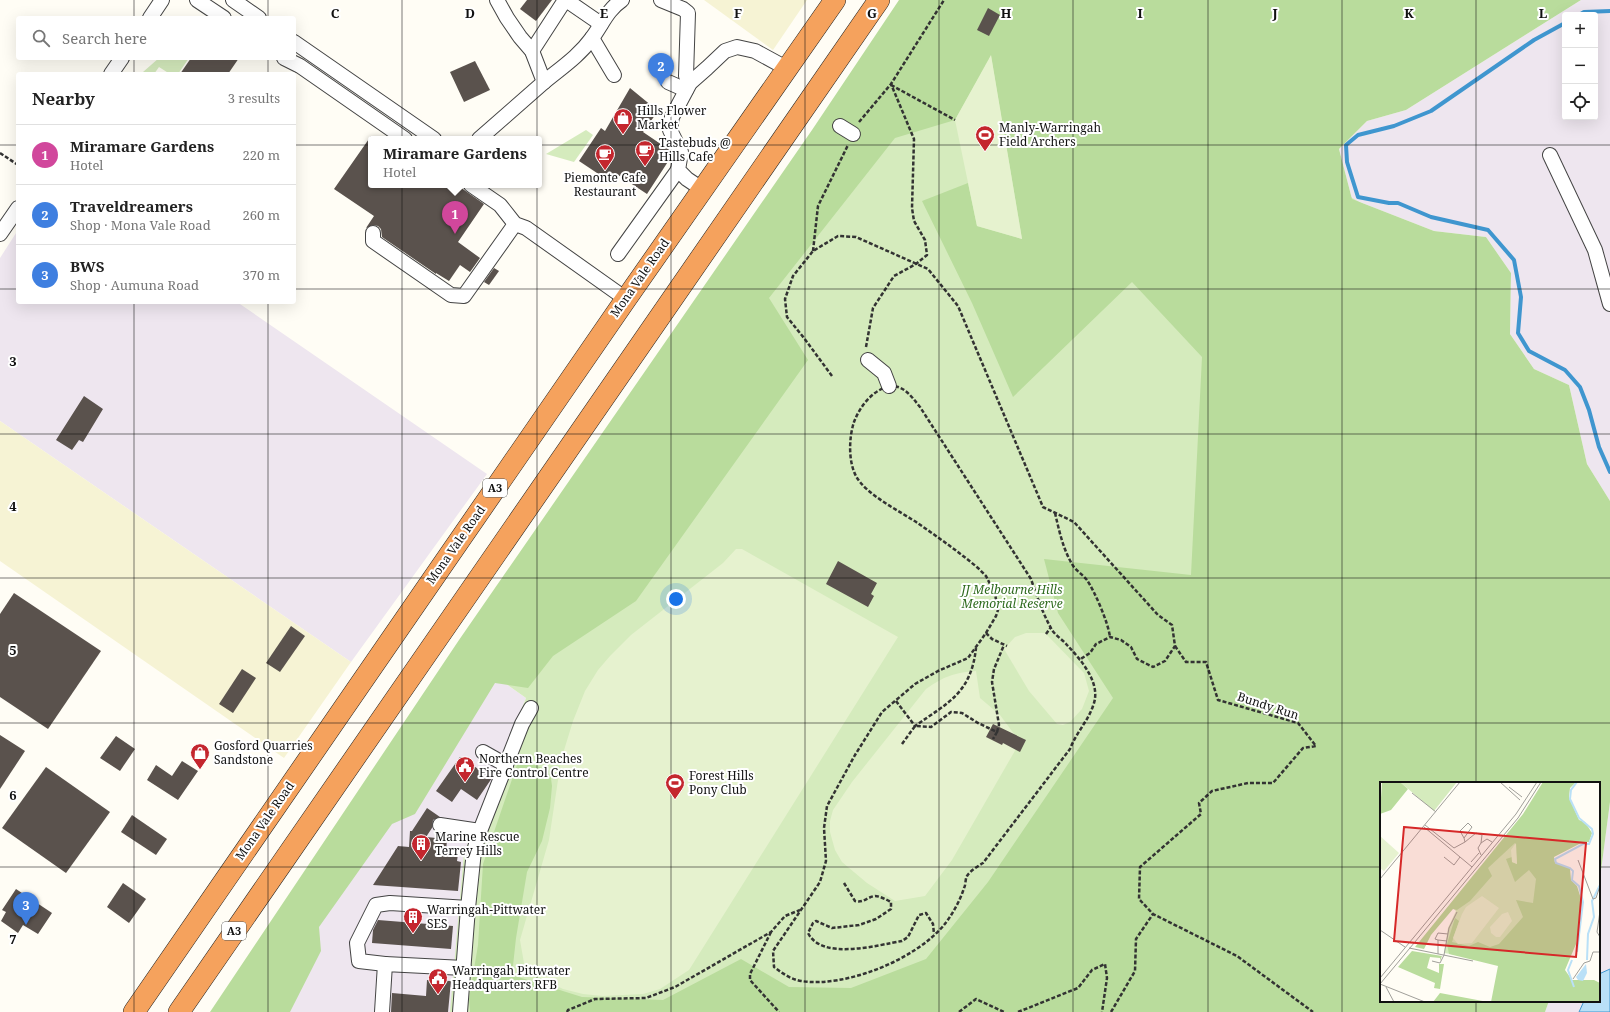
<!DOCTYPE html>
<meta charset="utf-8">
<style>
body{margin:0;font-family:"Noto Serif",serif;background:#f6f6f6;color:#222}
.controls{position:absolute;right:12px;top:12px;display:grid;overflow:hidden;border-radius:4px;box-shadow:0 4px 16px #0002}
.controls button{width:36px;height:36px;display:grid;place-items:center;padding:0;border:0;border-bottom:1px solid #e0e0e0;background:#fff;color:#222;font:20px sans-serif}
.you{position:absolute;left:676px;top:599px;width:14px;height:14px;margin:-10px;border:3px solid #fff;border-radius:50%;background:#1a73e8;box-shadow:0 0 0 6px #1a73e833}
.badge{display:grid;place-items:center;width:26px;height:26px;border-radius:50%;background:#b45309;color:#fff;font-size:13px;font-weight:700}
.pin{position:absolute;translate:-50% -33px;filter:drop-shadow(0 1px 2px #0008)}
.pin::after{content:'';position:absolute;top:21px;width:14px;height:12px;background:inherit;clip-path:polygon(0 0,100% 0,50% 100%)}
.popup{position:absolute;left:368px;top:136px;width:174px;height:52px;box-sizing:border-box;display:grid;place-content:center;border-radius:4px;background:#fff;filter:drop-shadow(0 1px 3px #0005);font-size:13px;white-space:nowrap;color:#767676}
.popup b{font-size:15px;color:#222}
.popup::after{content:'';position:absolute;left:50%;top:100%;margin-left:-8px;border:8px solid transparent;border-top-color:#fff}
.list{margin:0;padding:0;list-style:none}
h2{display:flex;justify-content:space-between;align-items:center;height:52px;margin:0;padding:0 16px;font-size:17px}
h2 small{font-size:13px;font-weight:400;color:#767676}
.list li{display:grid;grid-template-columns:26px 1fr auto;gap:12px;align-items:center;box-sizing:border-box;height:60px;padding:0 16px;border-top:1px solid #e0e0e0}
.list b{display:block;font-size:15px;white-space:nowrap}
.list p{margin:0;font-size:13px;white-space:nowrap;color:#767676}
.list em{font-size:13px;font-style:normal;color:#767676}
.icon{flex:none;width:22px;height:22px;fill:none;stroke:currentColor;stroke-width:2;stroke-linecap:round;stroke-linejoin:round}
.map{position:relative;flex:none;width:1610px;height:1012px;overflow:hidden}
.search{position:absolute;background:#fff;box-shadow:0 4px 16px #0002;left:16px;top:16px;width:280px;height:44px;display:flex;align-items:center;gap:10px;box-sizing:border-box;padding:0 14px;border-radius:4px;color:#767676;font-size:15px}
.panel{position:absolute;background:#fff;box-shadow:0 4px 16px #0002;left:16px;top:72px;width:280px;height:232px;border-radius:4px}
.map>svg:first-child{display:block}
.industrial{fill:#eee6ef;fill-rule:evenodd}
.farmland{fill:#f6f3d4}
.green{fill:#d5ebbd}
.forest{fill:#b9dc9c}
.pitch{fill:#e6f2cf}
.water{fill:#b9e0f7;stroke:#3f96cf}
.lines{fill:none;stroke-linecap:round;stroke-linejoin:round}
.stream{stroke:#3f96cf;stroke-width:4}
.building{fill:#5a524d}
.minor-casing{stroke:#444;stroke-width:16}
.highway-casing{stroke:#222;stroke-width:22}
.path{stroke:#333;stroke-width:2.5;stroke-dasharray:4 2;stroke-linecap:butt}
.minor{stroke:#fff;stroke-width:14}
.highway{stroke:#f5a25d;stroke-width:21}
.grid{fill:none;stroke:#111;stroke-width:1;stroke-opacity:0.55}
.labels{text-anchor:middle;stroke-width:4;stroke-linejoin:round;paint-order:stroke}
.shield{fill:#fff;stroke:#585858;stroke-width:1}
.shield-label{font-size:11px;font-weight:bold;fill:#111}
.poi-label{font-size:12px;fill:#111;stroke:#fff;text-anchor:start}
.street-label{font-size:12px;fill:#111;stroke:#fff}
.park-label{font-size:12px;font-style:italic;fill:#2f6b1f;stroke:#fff}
.inset-river{fill:none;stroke:#b9e0f7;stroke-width:2}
.inset-road{fill:none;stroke:#a09f9a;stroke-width:1}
.view{fill:#d62828;fill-opacity:0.15;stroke:#d62828;stroke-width:2}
.inset-edge{fill:none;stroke:#111;stroke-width:2}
.grid-label{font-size:13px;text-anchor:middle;font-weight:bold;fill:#111;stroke:#fff;stroke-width:4;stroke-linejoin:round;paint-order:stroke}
</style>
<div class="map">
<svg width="1610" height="1012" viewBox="0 0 1610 1012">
<rect width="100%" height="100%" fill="#fffdf5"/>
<g class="industrial">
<path d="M1581,0H1610V501L1587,464L1569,385L1534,369L1510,334L1511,273L1486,237L1434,231L1352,199L1339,149L1367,121L1406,110ZM1565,15H1595V117H1565Z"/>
<polygon points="18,230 18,302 237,302 487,474 351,662 0,421 0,258"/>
<polygon points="464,654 526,698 464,853 451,1012 285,1012 227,996"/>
<polygon points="1610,802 1610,1012 1545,1012 1549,1001 1599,1001 1599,886"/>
</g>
<g class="farmland">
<polygon points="704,0 807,0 773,50"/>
<polygon points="0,421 351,662 284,758 0,561"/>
</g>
<g class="green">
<polygon points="927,0 1337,134 1337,189 1472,268 1381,783 1291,1012 450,1012 464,853 526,698 464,654"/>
<polygon points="159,58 189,58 178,74 170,74 159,67 154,74 145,74 143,72"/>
<polygon points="586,130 593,135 574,162 546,154"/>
</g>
<polygon class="forest" points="899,0 1581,0 1406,110 1367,121 1339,149 1352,199 1434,231 1486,237 1511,273 1510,334 1534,369 1569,385 1587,464 1610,501 1610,802 1599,886 1599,783 1381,783 1381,1001 1549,1001 1545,1012 470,1012 469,999 478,945 483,864 519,759 550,771 552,786 550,808 542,841 527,872 516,938 512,975 582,997 663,1000 741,959 789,987 851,988 926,959 988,882 1113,698 1058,613 1044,559 1191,575 1202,357 1132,282 1013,397 972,303 922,201 968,183 977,226 1022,239 991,56 955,120 895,138 769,298 808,360 636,601 553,656 528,688 495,683 415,814 392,824 319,927 321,951 290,1012 210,1012 459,640 812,130"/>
<g class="pitch">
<polygon points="991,55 1022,239 977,226 955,120"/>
<polygon points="736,549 742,549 898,637 689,970 660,989 643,994 603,996 583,994 563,989 539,977 525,969 520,940 549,840 561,760 573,721 585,691 598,670 610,656 631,635 723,563"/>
<polygon points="1026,633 1045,633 1084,673 1089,691 1082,709 1070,722 1063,725 1057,724 1029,691 1004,649 1015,637"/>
<path d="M976,671L980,698L1000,715L1020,742L952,860L925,896L895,901L867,883L842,862L835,850L830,832V821L833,810L852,782L926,689C945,676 953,673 976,671Z"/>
</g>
<polygon class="water" points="1610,969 1610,1012 1579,1012 1584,1001 1599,1001 1599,974"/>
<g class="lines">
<g class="stream">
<polyline points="1579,15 1584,12 1610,11"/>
<polyline points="1565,23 1534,40 1431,111 1394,126 1358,135 1346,145 1347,162 1358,197 1389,203 1398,203 1431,217 1488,230 1514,260 1521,297 1518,333 1529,351 1565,370 1580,387 1589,410 1599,447 1610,472"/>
</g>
</g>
<g class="building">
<polygon points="527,0 552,0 536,21 520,9"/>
<polygon points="988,8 1000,15 989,36 977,30"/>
<polygon points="191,58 239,58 228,74 180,74"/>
<polygon points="475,61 490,90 464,102 450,72"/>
<polygon points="630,88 658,111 643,132 671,151 668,155 671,157 647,194 615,173 609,181 579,161 601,128 605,131"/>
<polygon points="371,136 371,185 457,185 484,204 458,242 480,258 470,272 460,265 449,281 436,273 436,274 382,237 381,229 378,226 373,225 366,228 374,216 334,189"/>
<polygon points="494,268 499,271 489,285 484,282"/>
<polygon points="84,396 103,409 83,442 79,440 72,450 56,440"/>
<polygon points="838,561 877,583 871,594 874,596 868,607 826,584"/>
<polygon points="14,593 101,651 48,729 0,697 0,614"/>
<polygon points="291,626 305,636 280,672 266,663"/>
<polygon points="242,669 256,678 233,713 219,704"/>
<polygon points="993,724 1026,740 1020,752 1003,743 1002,745 986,737"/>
<polygon points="0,735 25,751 0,789"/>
<polygon points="116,736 135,749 120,771 100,758"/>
<polygon points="460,757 492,778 477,800 461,789 452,802 436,791"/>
<polygon points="182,761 198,771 178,800 147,780 156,765 172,776"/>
<polygon points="46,767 110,812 66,873 2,828"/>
<polygon points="427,808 440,817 433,820 432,828 426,837 447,839 446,853 458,854 457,861 461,862 458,891 373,885 398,846 409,847 410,831 412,831"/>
<polygon points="132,815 167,839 156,855 121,832"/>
<polygon points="123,883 146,899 129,923 107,907"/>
<polygon points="16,889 52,913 38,934 23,925 18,933 1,921 6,912 2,910"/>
<polygon points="378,920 453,926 451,949 372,943 373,930"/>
<polygon points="427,980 451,981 448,1012 391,1012 392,993 426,996"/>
</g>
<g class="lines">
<g class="minor-casing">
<g id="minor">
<polyline points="197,0 224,18"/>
<polyline points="233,0 259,18"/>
<polyline points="566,0 601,24"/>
<polyline points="661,0 683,9 688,13 686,76 690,83"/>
<polyline points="150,18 162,0"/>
<polyline points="592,38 614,75"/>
<polyline points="294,42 434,139"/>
<polyline points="532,51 565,0"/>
<polyline points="284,58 300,66 405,139"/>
<polyline points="111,74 122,58"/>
<path d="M544,82C561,68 579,56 592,38C602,25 607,10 622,0"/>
<polyline points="668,82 686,90"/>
<polyline points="840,126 853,134"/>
<polyline points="479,139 544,82 532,51 520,37 507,18 497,0"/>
<polyline points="1550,155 1595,250 1610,304"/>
<polyline points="471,185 500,205 515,224 526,228 626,299"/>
<polyline points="702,189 687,179 678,170 681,152 670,130 672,117 690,83 707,68 725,51 737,47 755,51 788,69"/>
<polyline points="373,233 373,241 451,295 464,296 515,224"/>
<polyline points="0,234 18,208"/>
<polyline points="618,254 678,170"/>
<polyline points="868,360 884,373 889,386"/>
<polyline points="483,752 506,765"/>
<polyline points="440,825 480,831"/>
<polyline points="385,964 359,961 357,943 376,905 390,903 468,908"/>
<polyline points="382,1012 385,964 464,968"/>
<polyline points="460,1012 468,908 474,851 480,831 522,724 531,708"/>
</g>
</g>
<g class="highway-casing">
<g id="highway">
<polyline points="134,1012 626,299 835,0"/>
<polyline points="179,1012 879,0"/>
</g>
</g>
<g class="path">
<polyline points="891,85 955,120"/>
<polyline points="859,122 891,84 944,0"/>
<polyline points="0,153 18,165"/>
<polyline points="813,251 818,206 848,145"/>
<polyline points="866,347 873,308 894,276 916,264 927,255 925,240 914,221 912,208 914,139 891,84"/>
<polyline points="832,376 804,338 787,317 785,299 793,276 813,251 838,236 856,237 928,269 958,306 1043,507 1074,522 1158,615 1172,625 1175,646 1165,661 1153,667 1137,659 1131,647 1121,640 1110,637 1096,644 1090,653 1079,660"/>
<path d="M889,386C904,385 911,396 920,407L1031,579C1037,597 1043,614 1052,630C1056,636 1063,640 1067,645C1082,661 1102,684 1093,706C1088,721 1076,733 1070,749L983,863C978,866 970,871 967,876C965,879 966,885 964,888C960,901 952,915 944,925C915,960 845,988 801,981C790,979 782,973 774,967L773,951L820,882L826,861L824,828L827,806L855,755L882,712L915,684L938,671L968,658L986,633L996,616L998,610L995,594L986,576L978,568C959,552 939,538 919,524C900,511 866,495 856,476C848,461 849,437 854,422C860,406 872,391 889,386Z"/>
<path d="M1055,513C1059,530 1063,549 1072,564C1075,570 1082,574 1087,580C1095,592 1108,622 1110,637"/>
<polyline points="986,633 992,639 1007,646"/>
<polyline points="1046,634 1051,627"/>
<polyline points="1175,646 1186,662 1206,662 1218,700 1298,723 1316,746 1303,748 1273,783 1248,783 1212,791 1199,803 1201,814 1140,867 1139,899 1153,914 1237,956 1313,1012"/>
<path d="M896,701L915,726C949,702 971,693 976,648"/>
<polyline points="997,732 999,725 992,682 994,669 1004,645"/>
<polyline points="902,744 915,726 931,727 951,712 962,713 978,723 997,732 993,739"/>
<path d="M844,883L855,901C864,903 867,897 875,896C880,896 887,900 891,902V909L876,919L859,925L832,928L816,921L813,923L808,933C822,961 878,945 902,941L908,937L919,915L926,913L933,924L934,934"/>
<polyline points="771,932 750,974 750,980 779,1012"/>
<polyline points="567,1012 568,1010 595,999 646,998 675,987 771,932 785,916 800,910"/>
<polyline points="959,1012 976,999 1004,1012"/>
<polyline points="1018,1012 1078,988 1092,970 1105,964 1107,978 1102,1012"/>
<polyline points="1111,1012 1135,971 1136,939 1153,914"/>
</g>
<use href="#minor" class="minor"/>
<use href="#highway" class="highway"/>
</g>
<path class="grid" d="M134,0V18M268,0V18M402,0V1012M537,0V1012M671,0V1012M805,0V1012M939,0V1012M1073,0V1012M1208,0V1012M1342,0V1012M1476,0V783M134,58V74M268,58V74M0,145H18M294,145H1610M0,289H18M294,289H1610M134,302V1012M268,302V1012M0,434H1610M0,578H1610M0,723H1610M0,867H1381M1599,867H1610M1476,1001V1012"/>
<defs>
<g id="shop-pin" transform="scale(1)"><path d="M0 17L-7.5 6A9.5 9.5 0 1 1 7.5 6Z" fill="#c4262e" stroke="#fff"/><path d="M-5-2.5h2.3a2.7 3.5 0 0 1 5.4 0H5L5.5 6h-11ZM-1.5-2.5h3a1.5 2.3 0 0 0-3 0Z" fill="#fff"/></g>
<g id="stadium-pin" transform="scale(1)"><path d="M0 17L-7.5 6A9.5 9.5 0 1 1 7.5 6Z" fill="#c4262e" stroke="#fff"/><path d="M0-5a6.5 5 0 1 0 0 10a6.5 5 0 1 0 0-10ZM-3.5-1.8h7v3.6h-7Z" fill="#fff"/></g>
<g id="cafe-pin" transform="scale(1)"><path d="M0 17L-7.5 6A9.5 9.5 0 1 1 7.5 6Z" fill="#c4262e" stroke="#fff"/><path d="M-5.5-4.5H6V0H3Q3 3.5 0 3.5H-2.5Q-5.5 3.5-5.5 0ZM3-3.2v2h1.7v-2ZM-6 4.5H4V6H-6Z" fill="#fff"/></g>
<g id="civic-pin" transform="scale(1)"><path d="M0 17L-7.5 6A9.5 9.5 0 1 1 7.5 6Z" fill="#c4262e" stroke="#fff"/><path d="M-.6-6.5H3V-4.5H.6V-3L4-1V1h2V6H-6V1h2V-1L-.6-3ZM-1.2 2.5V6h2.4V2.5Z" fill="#fff"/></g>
<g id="building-pin" transform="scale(1)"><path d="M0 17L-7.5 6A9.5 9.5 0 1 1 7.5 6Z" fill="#c4262e" stroke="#fff"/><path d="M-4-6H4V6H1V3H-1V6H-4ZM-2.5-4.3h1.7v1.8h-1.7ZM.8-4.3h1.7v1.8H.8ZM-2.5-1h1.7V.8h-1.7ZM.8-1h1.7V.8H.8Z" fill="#fff"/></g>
</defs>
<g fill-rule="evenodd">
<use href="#shop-pin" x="623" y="118"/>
<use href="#stadium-pin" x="985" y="135"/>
<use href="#cafe-pin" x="645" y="150"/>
<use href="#cafe-pin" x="605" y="154"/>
<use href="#shop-pin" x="200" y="753"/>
<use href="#civic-pin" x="465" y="766"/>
<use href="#stadium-pin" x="675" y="783"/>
<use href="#building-pin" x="421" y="844"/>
<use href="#building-pin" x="413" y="917"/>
<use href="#civic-pin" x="438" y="978"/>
</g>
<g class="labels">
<g class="shield">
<rect x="483" y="479" width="24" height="18" rx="3"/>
<rect x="222" y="922" width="24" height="18" rx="3"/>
</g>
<g class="shield-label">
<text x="495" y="492">A3</text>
<text x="234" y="935">A3</text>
</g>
<g class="poi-label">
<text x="637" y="115">Hills Flower<tspan x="637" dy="14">Market</tspan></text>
<text x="999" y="132">Manly-Warringah<tspan x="999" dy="14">Field Archers</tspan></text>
<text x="659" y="147">Tastebuds @<tspan x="659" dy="14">Hills Cafe</tspan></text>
<text x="605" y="182" text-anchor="middle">Piemonte Cafe<tspan x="605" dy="14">Restaurant</tspan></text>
<text x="214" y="750">Gosford Quarries<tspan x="214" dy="14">Sandstone</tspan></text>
<text x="479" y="763">Northern Beaches<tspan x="479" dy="14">Fire Control Centre</tspan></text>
<text x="689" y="780">Forest Hills<tspan x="689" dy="14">Pony Club</tspan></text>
<text x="435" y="841">Marine Rescue<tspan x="435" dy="14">Terrey Hills</tspan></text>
<text x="427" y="914">Warringah-Pittwater<tspan x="427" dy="14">SES</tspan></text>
<text x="452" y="975">Warringah Pittwater<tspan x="452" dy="14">Headquarters RFB</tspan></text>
</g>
<g class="street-label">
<text transform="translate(640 278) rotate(-55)" y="4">Mona Vale Road</text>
<text transform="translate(456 545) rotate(-55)" y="4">Mona Vale Road</text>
<text transform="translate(1268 706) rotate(18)" y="4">Bundy Run</text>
<text transform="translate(265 821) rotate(-55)" y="4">Mona Vale Road</text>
</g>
<g class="park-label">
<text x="1012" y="594">JJ Melbourne Hills<tspan x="1012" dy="14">Memorial Reserve</tspan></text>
</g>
</g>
<g transform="translate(1380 782)">
<rect width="220" height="220" fill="#fffdf5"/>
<path d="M20,0H77L54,29ZM187,7L173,79L188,90L127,181L64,171L68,146L76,129L70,123L131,52Z" fill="#d5ebbd"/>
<path d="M2,0H20L28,7L11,28L0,32ZM163,0H196L190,6L189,15L199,38L205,40L212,51L209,60H203L174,75L175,81L190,86L191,98L197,104L202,120L196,162L185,188L192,198H214L220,201V220H111L118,184L69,172L67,162L75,136L79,139L72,160L89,164L98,160L110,165L119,162L143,135L136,118L153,121L156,97L149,88L135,100L126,77L132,75V80L137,82L135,61L108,86L112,94L90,119L77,128L73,127L51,153L44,167L35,165L143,32ZM32,169L62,174L60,179V176L50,175L47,186L59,191V182H64L60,207L54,206L55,201L18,185ZM60,211L108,220H53Z" fill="#b9dc9c"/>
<path d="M0,54L19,71L4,89L0,86ZM136,61L137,82L132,80L131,68ZM102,114L119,126L92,161L78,162L73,156L82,132L86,125ZM128,130L132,139L120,155H116L111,151L110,145L122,132Z" fill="#e6f2cf"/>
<path d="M206,182L207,191L203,199L198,198L196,195Z" fill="#b9e0f7"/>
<path class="inset-river" d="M197,170L203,120L199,104L192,98L193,89L190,86L176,81L175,77L203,62H209L213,52L212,47L199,36L190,17L191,8L197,0M192,178L188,188L194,205M207,178L208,152L214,135L212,119L220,103"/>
<path class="inset-road" d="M120,0L140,18M129,5L142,15M32,11L56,30M45,43L74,66L85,60L84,56L92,45L88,41L80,49L84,56M44,45L92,85M85,60L96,51L102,53L101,61M101,73L98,66L101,61L107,57L112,60M64,75L74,83L80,75M198,78L213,117L216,116L220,104M91,80L99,71M0,97L80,0M220,129L217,150L220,155M0,148L25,165M58,158L55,157L58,151L68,152M29,166L93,179M58,172V158L67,159M64,173L69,146L77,130M52,179L60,181L64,173M0,196L136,32L157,0M193,197L204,181L210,179L213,170H220M0,202L45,220M0,202L138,36L161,0M6,205L14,220"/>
<path class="view" d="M24,45L206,61L196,175L14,159Z"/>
<rect width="220" height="220" class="inset-edge"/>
</g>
<g class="grid-label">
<text x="335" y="18">C</text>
<text x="470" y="18">D</text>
<text x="604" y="18">E</text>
<text x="738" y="18">F</text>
<text x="872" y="18">G</text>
<text x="1006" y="18">H</text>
<text x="1140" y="18">I</text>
<text x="1275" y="18">J</text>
<text x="1409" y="18">K</text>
<text x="1543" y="18">L</text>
<text x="13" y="366">3</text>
<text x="13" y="511">4</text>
<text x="13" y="655">5</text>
<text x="13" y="800">6</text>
<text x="13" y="944">7</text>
</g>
</svg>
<div class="controls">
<button>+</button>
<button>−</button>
<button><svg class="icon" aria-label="locate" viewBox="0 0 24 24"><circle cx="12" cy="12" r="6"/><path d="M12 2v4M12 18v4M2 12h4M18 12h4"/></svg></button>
</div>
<div class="you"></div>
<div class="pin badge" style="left:455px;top:234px;background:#d1479c">1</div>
<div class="popup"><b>Miramare Gardens</b>Hotel</div>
<div class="pin badge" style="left:661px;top:86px;background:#3f7fe0">2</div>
<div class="pin badge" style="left:26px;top:925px;background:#3f7fe0">3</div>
<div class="search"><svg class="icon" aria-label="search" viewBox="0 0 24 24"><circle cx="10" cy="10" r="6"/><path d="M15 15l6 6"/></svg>Search here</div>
<section class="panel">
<h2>Nearby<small>3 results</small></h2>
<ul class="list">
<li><span class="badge" style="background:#d1479c">1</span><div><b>Miramare Gardens</b><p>Hotel</p></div><em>220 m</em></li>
<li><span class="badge" style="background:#3f7fe0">2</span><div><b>Traveldreamers</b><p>Shop · Mona Vale Road</p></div><em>260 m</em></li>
<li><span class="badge" style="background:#3f7fe0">3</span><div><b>BWS</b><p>Shop · Aumuna Road</p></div><em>370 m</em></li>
</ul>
</section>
</div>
